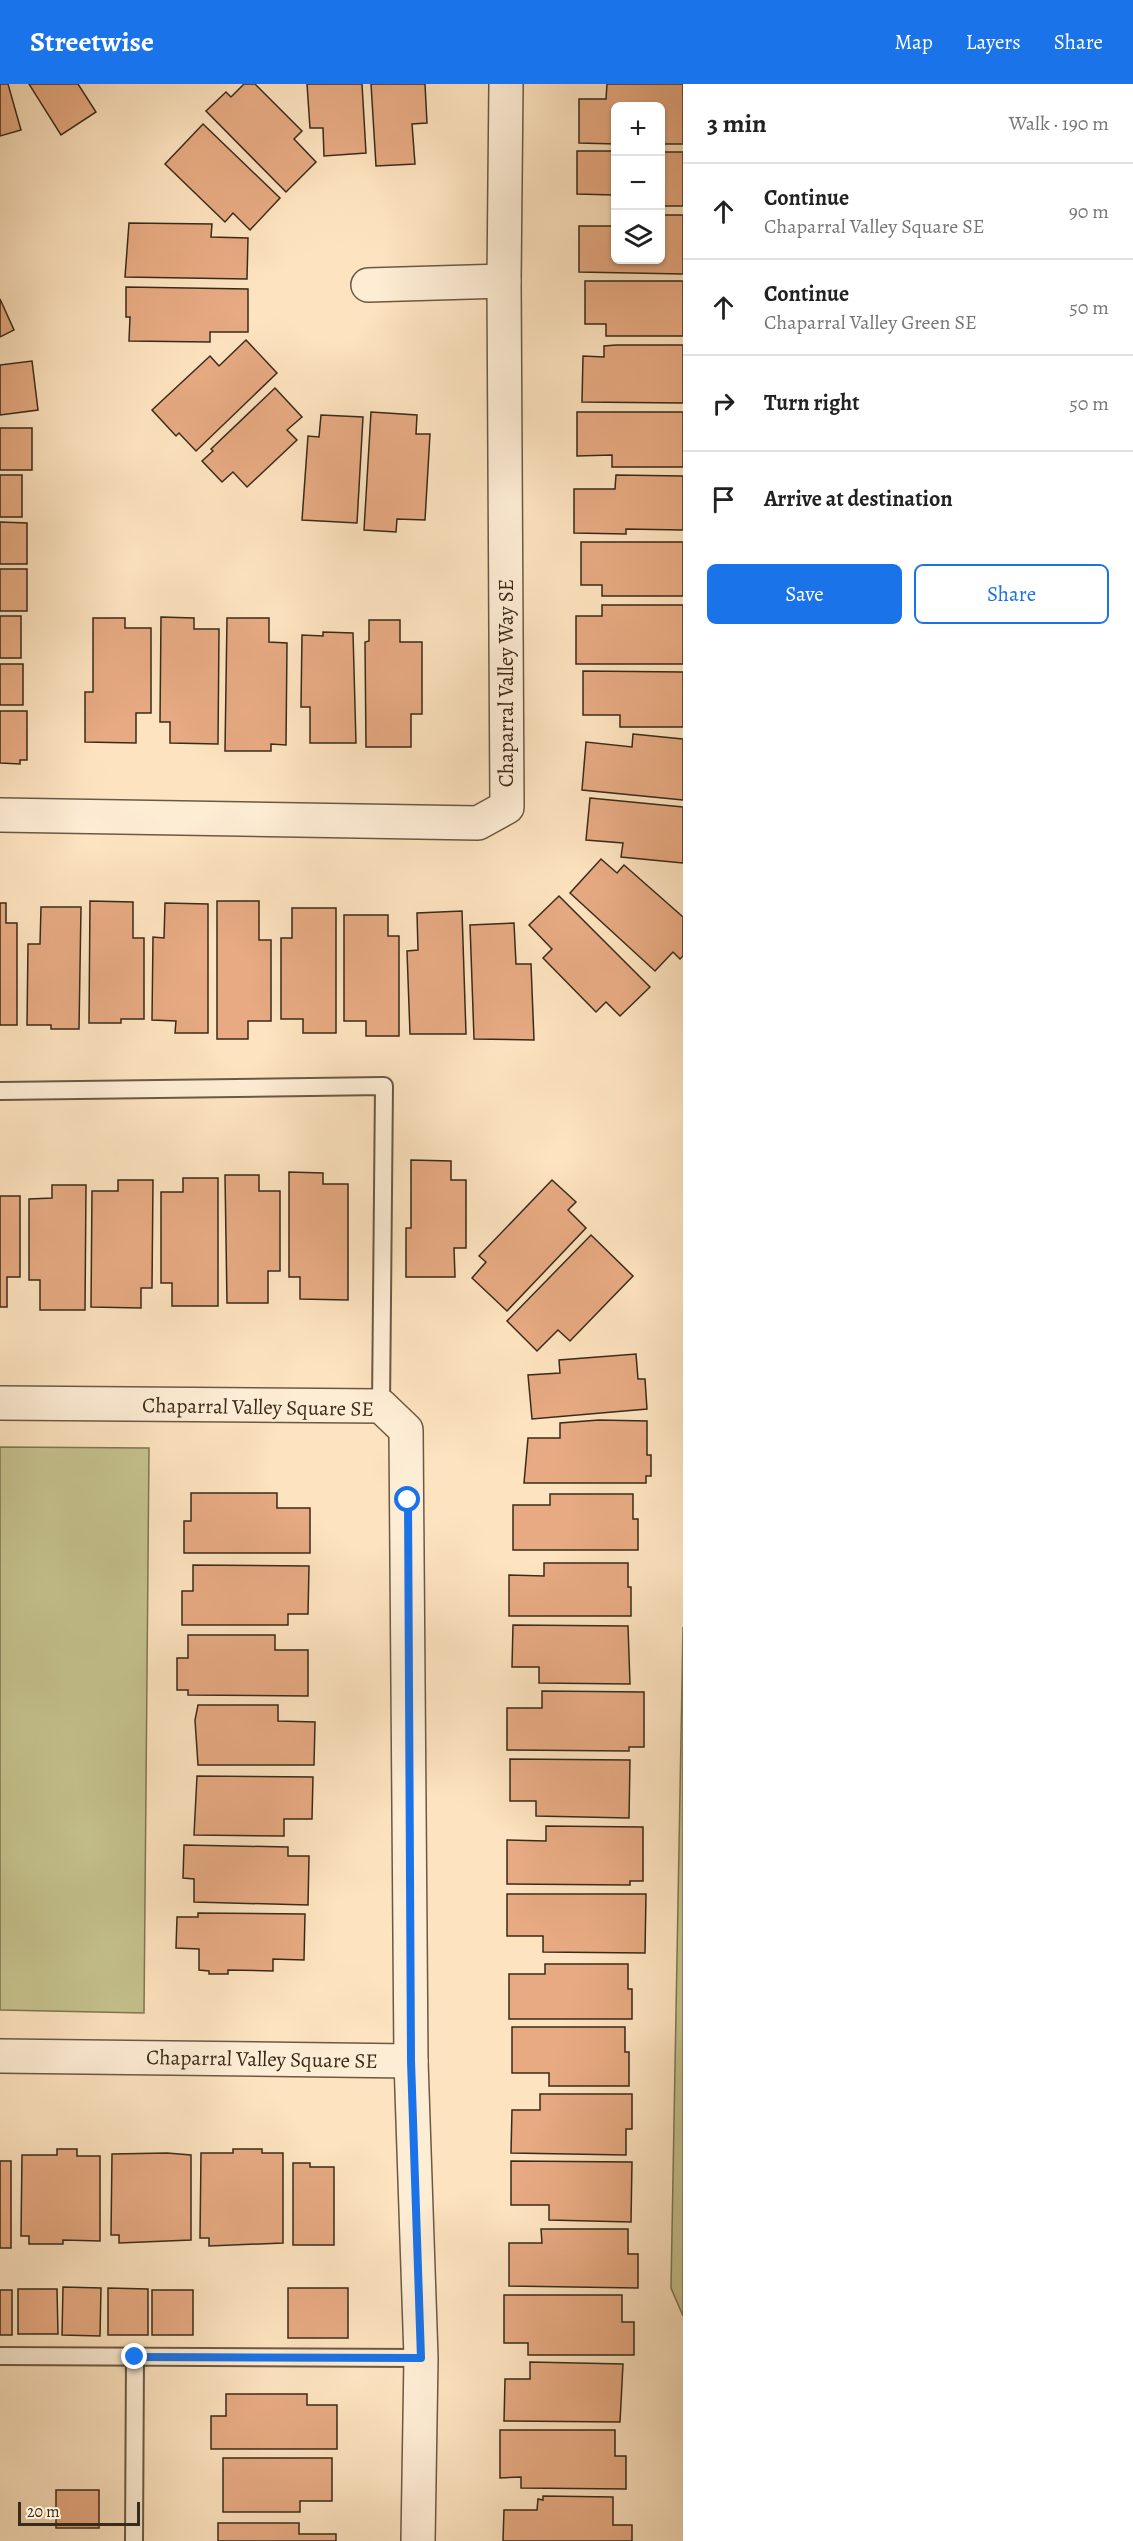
<!DOCTYPE html>
<meta charset="utf-8">
<style>
body{margin:0;font-family:Alegreya,serif;background:#f6f6f6;color:#222}
.controls{position:absolute;right:18px;top:18px;display:grid;overflow:hidden;border-radius:9px;box-shadow:0 2px 4px #0004}
.controls button{width:54px;height:54px;display:grid;place-items:center;padding:0;border:0;border-bottom:2px solid #e0e0e0;background:#fff;color:#222;font:30px sans-serif}
.scale{position:absolute;left:18px;bottom:15px;width:122px;box-sizing:border-box;padding-left:6px;border:3px solid #392b1a;border-top:0;font-size:16px;line-height:21px;white-space:nowrap;color:#392b1a;-webkit-text-stroke:4px #feedd5;paint-order:stroke}
.stop{position:absolute;width:18px;height:18px;margin:-14px;border:4px solid #1a73e8;border-radius:50%;background:#fff}
.stop.end{background:#1a73e8;border-color:#fff;box-shadow:0 2px 6px #0008}
.list{margin:0;padding:0;list-style:none}
h2{display:flex;justify-content:space-between;align-items:center;height:78px;margin:0;padding:0 24px;font-size:26px}
h2 small{font-size:20px;font-weight:400;color:#767676}
.list li{display:grid;grid-template-columns:39px 1fr auto;gap:18px;align-items:center;box-sizing:border-box;height:96px;padding:0 24px;border-top:2px solid #e0e0e0}
.list b{display:block;font-size:22px;white-space:nowrap}
.list p{margin:0;font-size:20px;white-space:nowrap;color:#767676}
.list em{font-size:20px;font-style:normal;color:#767676}
.actions{display:flex;gap:12px;padding:18px 24px}
.actions a{flex:1;padding:14px 0;border:2px solid #1a73e8;border-radius:9px;text-align:center;font-size:21px;color:#1a73e8}
.actions .main{background:#1a73e8;color:#fff}
.icon{flex:none;width:33px;height:33px;fill:none;stroke:currentColor;stroke-width:2;stroke-linecap:round;stroke-linejoin:round}
.map{position:relative;flex:none;width:683px;height:2457px;overflow:hidden}
header{display:flex;align-items:center;gap:36px;box-sizing:border-box;height:84px;padding:0 30px;background:#1a73e8;color:#fff}
header strong{font-size:28px}
nav{display:flex;gap:33px;margin-inline-start:auto;font-size:21px}
main{display:flex}
aside{flex:1;background:#fff}
.map>svg:first-child{display:block}
.green{fill:#c5c28e;stroke:#7f7654;stroke-width:1.5}
.building{fill:#e7aa82;stroke:#392b1a;stroke-width:1.5}
.lines{fill:none;stroke-linecap:round;stroke-linejoin:round}
.lane-casing{stroke:#6a5943;stroke-width:20}
.street-casing{stroke:#6a5943;stroke-width:36}
.lane{stroke:#feedd5;stroke-width:16}
.street{stroke:#feedd5;stroke-width:33}
.route{stroke:#1a73e8;stroke-width:8}
.labels{text-anchor:middle;stroke-width:4.5;stroke-linejoin:round;paint-order:stroke}
.street-label{font-size:21px;fill:#392b1a;stroke:#feedd5}
</style>
<header>
<strong>Streetwise</strong>
<nav><a>Map</a><a>Layers</a><a>Share</a></nav>
</header>
<main>
<div class="map">
<svg width="683" height="2457" viewBox="0 0 683 2457">
<rect width="100%" height="100%" fill="#fde3bf"/>
<filter id="stains"><feTurbulence type="fractalNoise" baseFrequency=".00333" numOctaves="4"/><feColorMatrix values="0 0 0 0 .2 0 0 0 0 .09 0 0 0 0 .02 0 0 0 .5 -.17"/></filter>
<radialGradient id="worn" r=".72"><stop offset=".6" stop-color="#630" stop-opacity="0"/><stop offset="1" stop-color="#630" stop-opacity=".3"/></radialGradient>
<g class="green">
<polygon points="0,1363 149,1364 144,1929 0,1926"/>
<polygon points="683,1543 683,2232 671,2204"/>
</g>
<g class="building">
<polygon points="0,0 8,0 21,46 0,52"/>
<polygon points="29,0 78,0 96,28 61,51"/>
<polygon points="244,0 255,0 302,47 294,55 316,78 286,108 206,27 226,8 231,13"/>
<polygon points="307,0 362,0 366,69 324,72 323,44 310,44"/>
<polygon points="371,0 425,0 427,39 412,40 415,80 376,82"/>
<polygon points="607,0 683,0 683,60 660,60 660,22 616,22 616,60 579,59 579,15 606,15"/>
<polygon points="203,40 280,114 250,146 233,129 225,138 165,80"/>
<polygon points="577,67 616,67 616,122 614,111 577,110"/>
<rect x="660" y="68" width="23" height="54"/>
<polygon points="615,131 616,176 660,176 660,131 683,131 683,190 579,188 579,142 615,142"/>
<polygon points="129,139 212,140 211,153 248,154 247,195 125,193"/>
<polygon points="585,197 683,197 683,252 606,252 606,240 585,240"/>
<polygon points="126,203 248,205 248,248 210,248 210,258 129,257 130,233 126,233"/>
<polygon points="0,215 14,246 0,253"/>
<polygon points="246,256 277,289 196,367 179,349 176,352 152,326 210,272 219,282"/>
<polygon points="616,261 683,261 683,319 582,318 583,272 604,273 604,262"/>
<polygon points="32,277 38,326 0,331 0,281"/>
<polygon points="275,304 302,333 287,346 297,356 247,403 233,388 222,398 202,377 213,367 211,365"/>
<polygon points="371,328 417,331 416,350 430,350 425,436 397,435 396,448 364,446"/>
<polygon points="577,328 683,328 683,383 612,383 612,371 577,372"/>
<polygon points="321,331 363,333 357,439 302,436 308,352 319,353"/>
<rect x="0" y="344" width="32" height="42"/>
<rect x="0" y="391" width="22" height="42"/>
<polygon points="616,391 683,392 683,446 626,445 626,450 574,449 574,405 615,405"/>
<polygon points="0,438 27,439 27,480 0,480"/>
<polygon points="581,458 683,458 683,512 602,512 602,501 581,501"/>
<rect x="0" y="485" width="27" height="42"/>
<polygon points="602,521 683,521 683,580 576,580 576,532 602,532"/>
<rect x="0" y="532" width="21" height="42"/>
<polygon points="161,533 194,534 194,545 219,545 218,660 170,659 170,638 160,638"/>
<polygon points="93,534 125,534 125,544 151,544 151,629 136,629 136,659 85,658 85,608 93,608"/>
<polygon points="227,534 269,534 269,558 287,559 286,661 271,660 271,667 225,667"/>
<polygon points="369,536 400,536 400,558 422,558 422,630 411,630 411,663 366,663 365,558 369,557"/>
<polygon points="323,548 353,549 356,659 310,659 310,623 301,623 302,551 323,552"/>
<rect x="0" y="580" width="23" height="41"/>
<polygon points="583,587 683,588 683,643 620,643 620,631 583,631"/>
<polygon points="0,627 27,627 27,676 20,676 20,680 0,679"/>
<polygon points="633,650 683,655 683,716 582,706 586,658 632,663"/>
<polygon points="590,714 683,723 683,779 621,773 623,759 586,756"/>
<polygon points="601,775 617,789 624,781 683,833 683,872 680,875 673,868 655,887 570,809"/>
<polygon points="559,812 650,903 620,932 606,918 596,928 543,874 552,865 529,841"/>
<polygon points="90,817 133,818 133,854 144,854 144,935 121,935 121,939 89,939"/>
<polygon points="217,817 259,817 259,856 271,856 271,937 248,937 248,955 217,955"/>
<polygon points="0,819 6,819 6,839 17,839 17,941 0,941"/>
<polygon points="165,819 208,820 208,949 175,949 176,937 152,936 153,853 164,854"/>
<polygon points="41,823 81,823 79,945 51,945 51,941 27,941 28,860 40,860"/>
<polygon points="292,824 336,824 336,949 303,949 303,935 281,935 281,854 292,854"/>
<polygon points="462,827 466,950 410,950 407,867 418,866 417,829"/>
<polygon points="344,831 388,831 388,852 399,852 399,952 366,952 366,937 344,937"/>
<polygon points="514,839 516,880 531,880 534,956 474,955 470,841"/>
<polygon points="411,1076 451,1077 451,1096 466,1096 466,1164 454,1164 455,1193 406,1193 406,1144 411,1144"/>
<polygon points="289,1088 323,1089 323,1100 348,1100 348,1216 300,1215 300,1193 289,1193"/>
<polygon points="225,1091 259,1091 259,1107 280,1107 280,1187 268,1187 268,1219 227,1219"/>
<polygon points="183,1094 218,1094 218,1222 172,1222 172,1199 161,1199 161,1108 183,1108"/>
<polygon points="118,1096 153,1096 152,1204 141,1204 141,1224 91,1223 92,1107 118,1107"/>
<polygon points="552,1096 576,1118 568,1126 586,1144 507,1227 472,1194 486,1178 479,1172"/>
<polygon points="52,1101 86,1101 85,1226 40,1226 40,1196 29,1196 29,1115 52,1114"/>
<polygon points="0,1112 20,1112 20,1193 7,1193 7,1223 0,1223"/>
<polygon points="591,1151 633,1192 570,1257 558,1246 537,1267 507,1237"/>
<polygon points="636,1270 638,1295 645,1295 647,1325 532,1335 528,1291 560,1289 559,1276"/>
<polygon points="599,1336 647,1337 647,1371 651,1371 651,1392 646,1392 646,1399 524,1399 528,1354 560,1354 560,1339"/>
<polygon points="191,1409 277,1409 277,1424 310,1424 310,1469 184,1469 184,1437 191,1437"/>
<polygon points="550,1410 633,1410 633,1435 638,1435 638,1466 513,1466 513,1421 550,1421"/>
<polygon points="544,1479 628,1479 628,1503 631,1503 631,1532 509,1532 509,1491 544,1492"/>
<polygon points="193,1481 309,1482 308,1530 288,1530 288,1541 182,1541 182,1507 193,1507"/>
<polygon points="513,1541 628,1542 630,1600 539,1599 539,1583 512,1583"/>
<polygon points="188,1551 275,1551 275,1566 308,1566 308,1612 188,1611 188,1606 177,1606 177,1574 188,1574"/>
<polygon points="542,1607 644,1608 644,1663 629,1663 629,1667 507,1666 507,1624 542,1624"/>
<polygon points="198,1621 278,1621 278,1637 315,1638 314,1681 198,1681 195,1636"/>
<polygon points="510,1675 630,1676 629,1734 536,1732 536,1717 510,1717"/>
<polygon points="197,1692 313,1693 312,1735 284,1735 284,1752 194,1751"/>
<polygon points="546,1742 643,1743 643,1797 630,1797 630,1801 507,1800 507,1756 546,1757"/>
<polygon points="184,1761 288,1763 288,1772 309,1772 308,1821 194,1818 194,1795 183,1794"/>
<polygon points="507,1810 646,1810 645,1869 543,1868 543,1852 507,1852"/>
<polygon points="198,1829 305,1830 304,1876 273,1875 273,1887 228,1886 228,1890 209,1890 209,1887 199,1886 199,1865 176,1864 177,1833 198,1833"/>
<polygon points="545,1880 628,1880 628,1905 632,1905 632,1935 509,1935 509,1890 545,1890"/>
<polygon points="512,1943 625,1943 625,1968 629,1968 629,2002 549,2002 549,1989 512,1989"/>
<polygon points="540,2010 632,2010 632,2045 626,2045 626,2071 511,2069 512,2026 540,2026"/>
<polygon points="57,2065 77,2065 77,2072 100,2072 100,2157 63,2156 63,2160 29,2160 29,2152 21,2152 22,2071 57,2071"/>
<polygon points="233,2065 262,2065 262,2069 283,2069 283,2159 209,2162 209,2154 200,2154 201,2069 233,2069"/>
<polygon points="167,2069 191,2071 191,2156 119,2159 119,2151 111,2151 112,2070"/>
<rect x="0" y="2077" width="11" height="87"/>
<polygon points="511,2077 632,2078 631,2138 549,2136 549,2121 511,2121"/>
<polygon points="293,2079 310,2079 310,2083 334,2083 334,2161 293,2161"/>
<polygon points="541,2145 628,2145 628,2170 638,2170 638,2204 509,2202 509,2159 542,2159"/>
<polygon points="63,2203 101,2204 100,2252 62,2251"/>
<polygon points="108,2204 148,2205 148,2251 108,2251"/>
<rect x="288" y="2204" width="60" height="50"/>
<polygon points="18,2205 57,2205 58,2250 18,2250"/>
<rect x="0" y="2206" width="12" height="45"/>
<rect x="152" y="2206" width="41" height="45"/>
<polygon points="504,2211 622,2211 622,2238 634,2238 634,2271 528,2271 528,2259 504,2259"/>
<polygon points="530,2278 623,2280 620,2338 504,2337 505,2295 530,2295"/>
<polygon points="226,2310 307,2310 307,2321 337,2321 337,2365 211,2365 211,2332 226,2332"/>
<polygon points="500,2346 615,2346 615,2372 626,2372 626,2405 521,2404 521,2393 500,2394"/>
<polygon points="223,2374 332,2374 332,2417 300,2417 300,2428 223,2428"/>
<rect x="56" y="2406" width="43" height="38"/>
<polygon points="543,2412 613,2413 613,2441 632,2441 632,2457 503,2457 504,2426 537,2426 538,2415 543,2416"/>
<polygon points="218,2439 299,2439 299,2450 336,2450 336,2457 218,2457"/>
</g>
<g class="lines">
<g class="lane-casing">
<g id="lane">
<polyline points="0,1007 384,1002 381,1322"/>
<polyline points="0,2272 421,2274"/>
<polyline points="134,2457 135,2273"/>
</g>
</g>
<g class="street-casing">
<g id="street">
<polyline points="368,201 504,197"/>
<polyline points="0,731 478,739 507,723 504,197 506,0"/>
<polyline points="0,1319 381,1322 406,1346 411,1977 421,2274 418,2457"/>
<polyline points="0,1972 411,1977"/>
</g>
</g>
<use href="#lane" class="lane"/>
<use href="#street" class="street"/>
</g>
<g class="lines">
<polyline class="route" points="135,2273 421,2274 411,1977 408,1416"/>
</g>
<g class="labels">
<g class="street-label">
<text transform="translate(506 599) rotate(-90)" y="7">Chaparral Valley Way SE</text>
<text transform="translate(258 1323) rotate(1)" y="7">Chaparral Valley Square SE</text>
<text transform="translate(262 1975) rotate(1)" y="7">Chaparral Valley Square SE</text>
</g>
</g>
<rect width="100%" height="100%" filter="url(#stains)"/>
<rect width="100%" height="100%" fill="url(#worn)"/>
</svg>
<div class="controls">
<button>+</button>
<button>−</button>
<button><svg class="icon" aria-label="layers" viewBox="0 0 24 24"><path d="M12 4l9 5-9 5-9-5zM3 14l9 5 9-5"/></svg></button>
</div>
<div class="scale">20 m</div>
<div class="stop" style="left:408px;top:1416px"></div>
<div class="stop end" style="left:135px;top:2273px"></div>
</div>
<aside>
<h2>3 min<small>Walk · 190 m</small></h2>
<ul class="list">
<li><svg class="icon" aria-label="ahead" viewBox="0 0 24 24"><path d="M12 20V5M6 11l6-6 6 6"/></svg><div><b>Continue</b><p>Chaparral Valley Square SE</p></div><em>90 m</em></li>
<li><svg class="icon" aria-label="ahead" viewBox="0 0 24 24"><path d="M12 20V5M6 11l6-6 6 6"/></svg><div><b>Continue</b><p>Chaparral Valley Green SE</p></div><em>50 m</em></li>
<li><svg class="icon" aria-label="right" viewBox="0 0 24 24"><path d="M7 20v-9h11M14 6l5 5-5 5"/></svg><div><b>Turn right</b></div><em>50 m</em></li>
<li><svg class="icon" aria-label="arrive" viewBox="0 0 24 24"><path d="M6 21V4h12l-3 4 3 4H6"/></svg><div><b>Arrive at destination</b></div></li>
</ul>
<div class="actions"><a class="main">Save</a><a>Share</a></div>
</aside>
</main>
